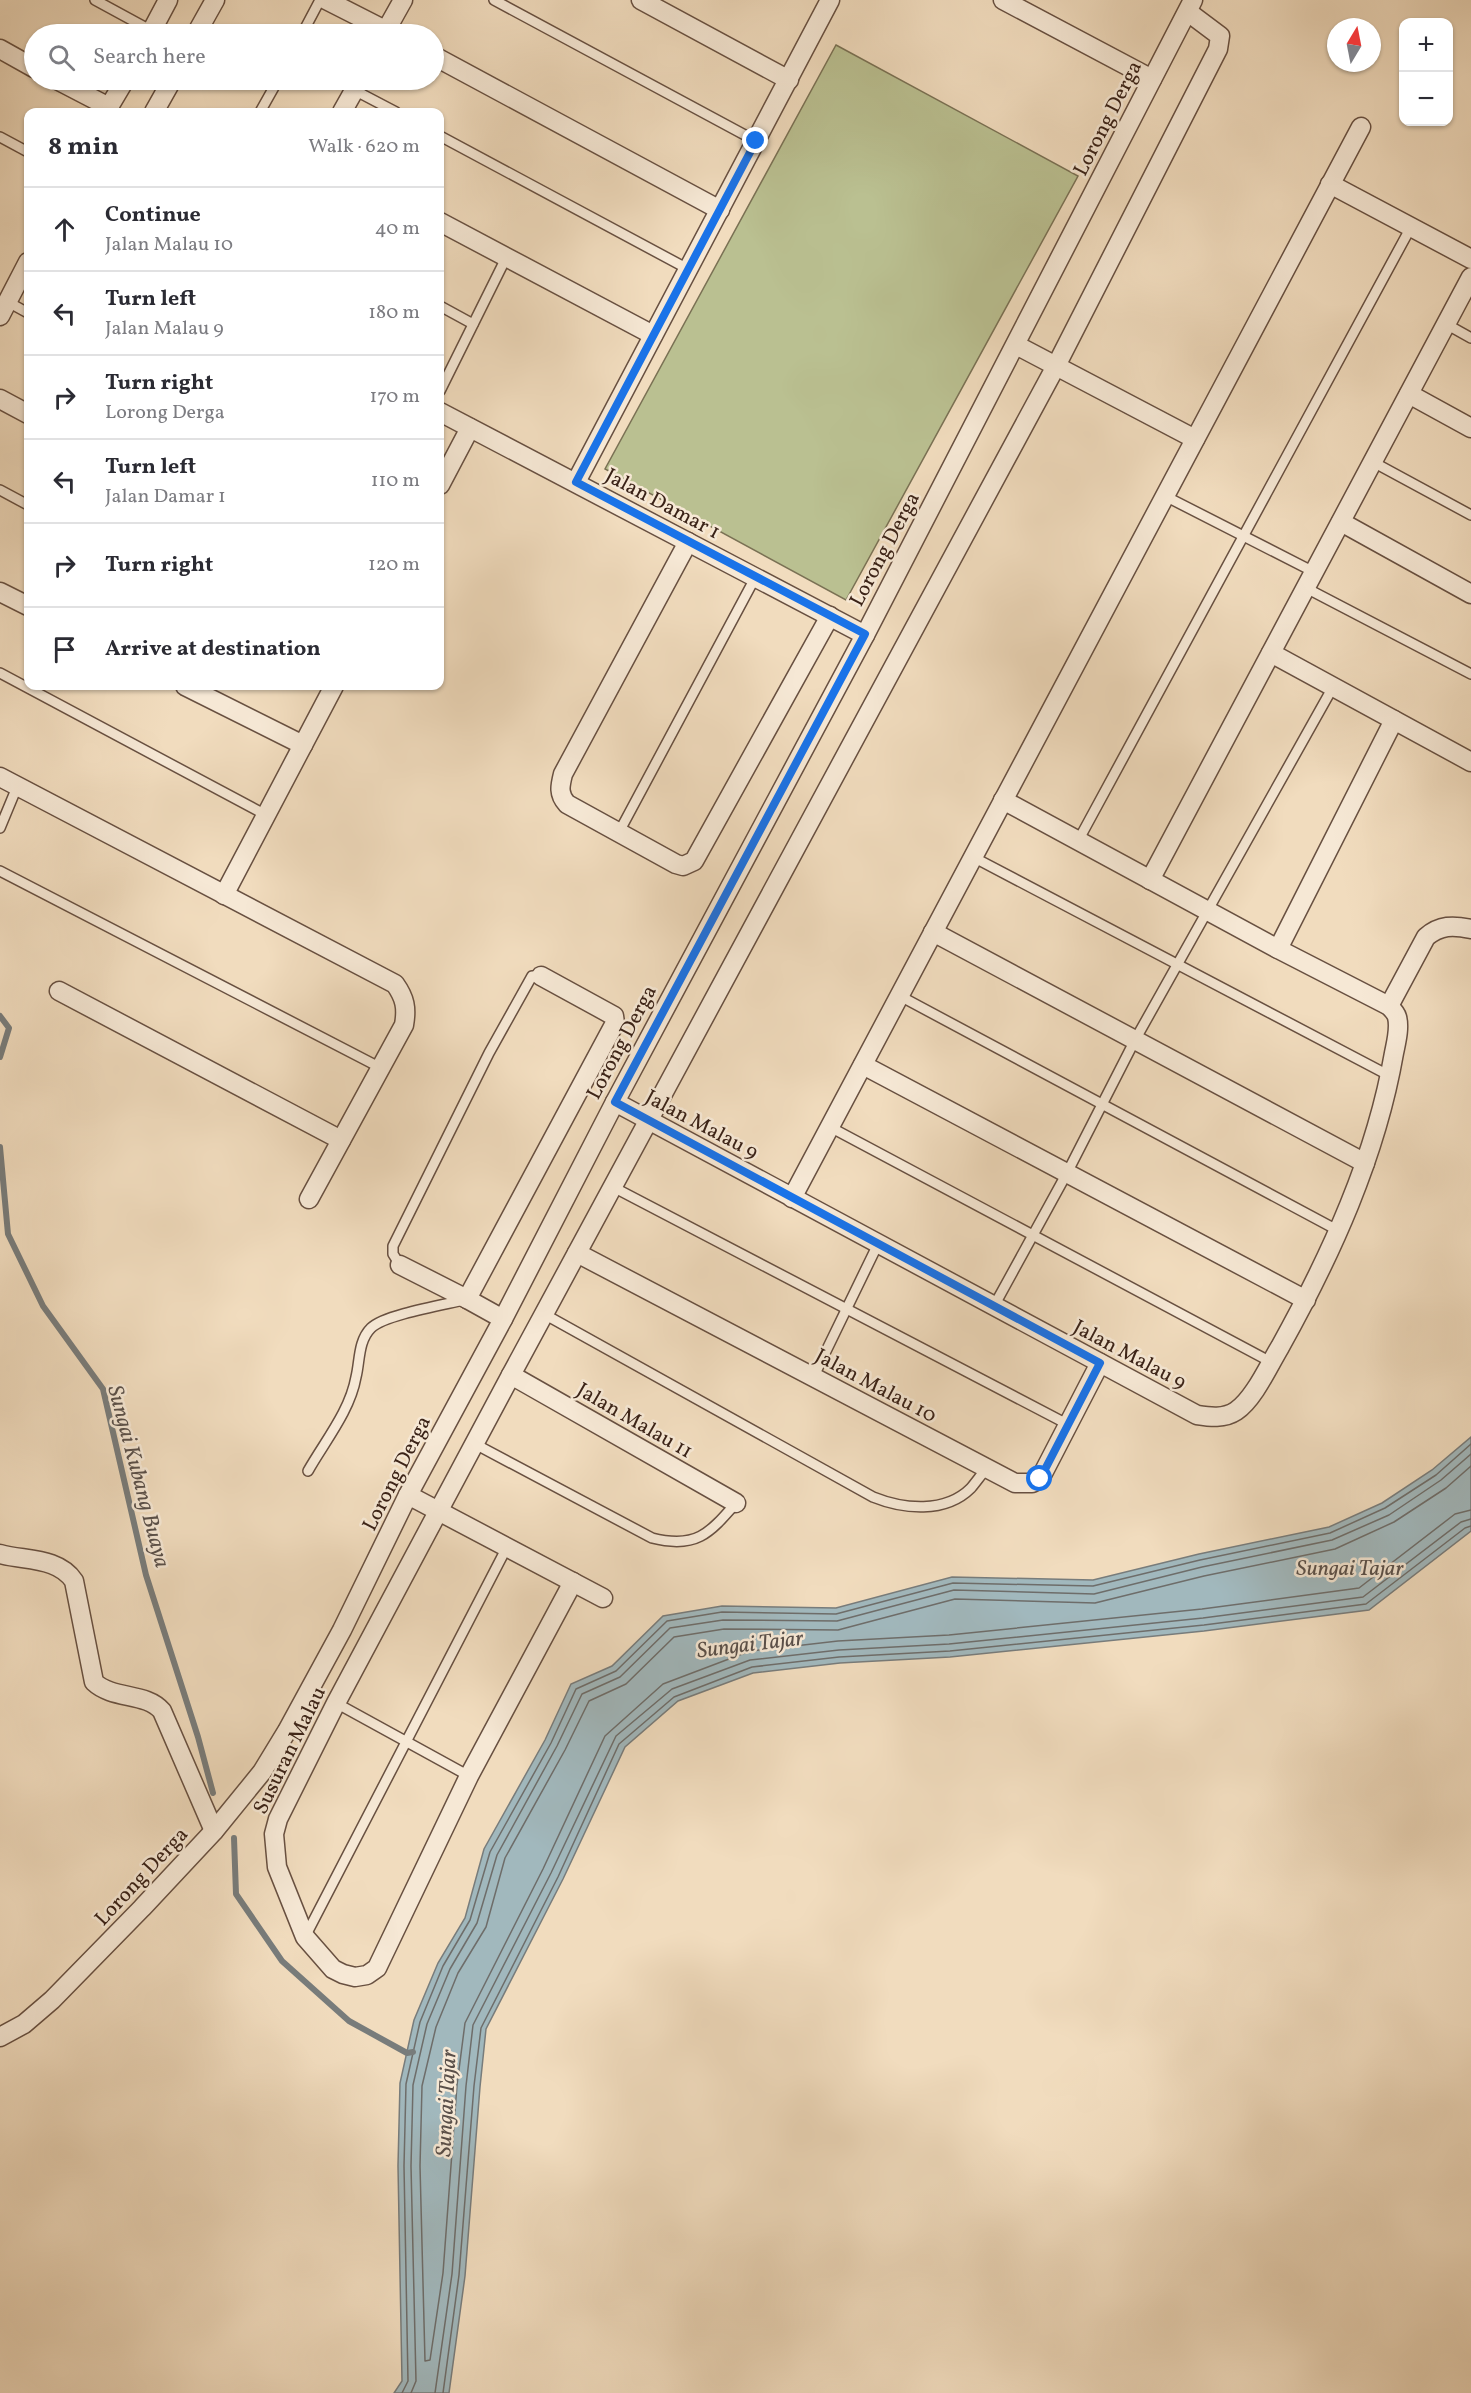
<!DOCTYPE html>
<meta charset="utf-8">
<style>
body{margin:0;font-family:Vollkorn,serif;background:#f2f2f3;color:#2b2b33}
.controls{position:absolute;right:18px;top:18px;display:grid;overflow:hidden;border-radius:12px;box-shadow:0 2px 4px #0004}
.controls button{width:54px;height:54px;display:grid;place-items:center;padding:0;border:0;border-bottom:2px solid #e1e1e2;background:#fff;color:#2b2b33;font:30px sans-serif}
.compass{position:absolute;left:1327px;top:18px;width:54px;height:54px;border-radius:50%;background:#fff;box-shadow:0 2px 4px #0004;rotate:10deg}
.stop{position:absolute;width:18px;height:18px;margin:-14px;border:4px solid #1a73e8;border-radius:50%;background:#fff}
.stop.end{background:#1a73e8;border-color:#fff;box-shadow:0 2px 6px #0008}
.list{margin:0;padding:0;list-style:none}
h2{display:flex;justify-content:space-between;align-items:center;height:78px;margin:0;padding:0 24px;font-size:26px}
h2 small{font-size:20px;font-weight:400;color:#7c7c81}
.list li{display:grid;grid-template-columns:39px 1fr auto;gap:18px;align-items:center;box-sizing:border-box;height:84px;padding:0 24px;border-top:2px solid #e1e1e2}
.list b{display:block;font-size:22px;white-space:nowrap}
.list p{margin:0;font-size:20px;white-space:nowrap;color:#7c7c81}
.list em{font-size:20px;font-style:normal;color:#7c7c81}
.icon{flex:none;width:33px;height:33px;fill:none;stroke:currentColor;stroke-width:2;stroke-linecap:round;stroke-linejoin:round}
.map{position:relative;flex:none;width:1471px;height:2393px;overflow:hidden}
.search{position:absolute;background:#fff;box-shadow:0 2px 4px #0004;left:24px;top:24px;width:420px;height:66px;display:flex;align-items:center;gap:15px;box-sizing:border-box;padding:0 21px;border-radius:33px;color:#7c7c81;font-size:22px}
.panel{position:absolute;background:#fff;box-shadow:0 2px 4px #0004;left:24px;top:108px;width:420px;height:582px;border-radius:12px}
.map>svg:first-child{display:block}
.green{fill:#bac091;stroke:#7a7154;stroke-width:1.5}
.water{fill:#a1b8bd;stroke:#787c7b;stroke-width:1.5}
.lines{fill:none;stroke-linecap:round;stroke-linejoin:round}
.shore{stroke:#6e6d6a;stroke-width:1.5}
.stream{stroke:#787c7b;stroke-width:6}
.lane-casing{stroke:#685041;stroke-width:12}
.street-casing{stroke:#685041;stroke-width:21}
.lane{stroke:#f6e8d5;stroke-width:9}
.street{stroke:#f6e8d5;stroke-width:18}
.route{stroke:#1a73e8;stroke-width:8}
.labels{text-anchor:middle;stroke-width:5;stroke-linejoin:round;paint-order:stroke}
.street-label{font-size:21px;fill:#3a2217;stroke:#f6e8d5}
.water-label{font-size:22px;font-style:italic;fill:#594f49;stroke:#f6e8d5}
</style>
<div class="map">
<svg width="1471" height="2393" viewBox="0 0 1471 2393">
<rect width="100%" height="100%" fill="#f1dcbe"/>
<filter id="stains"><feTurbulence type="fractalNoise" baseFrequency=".00333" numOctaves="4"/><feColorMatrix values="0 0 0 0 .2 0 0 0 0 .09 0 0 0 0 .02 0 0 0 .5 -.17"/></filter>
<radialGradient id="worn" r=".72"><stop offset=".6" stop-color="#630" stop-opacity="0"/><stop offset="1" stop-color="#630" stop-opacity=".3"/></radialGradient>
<polygon class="green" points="836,45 1078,176 846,600 605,469"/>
<polygon class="water" points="1471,1437 1471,1531 1369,1610 1204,1631 950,1657 840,1663 753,1673 678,1701 625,1747 563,1879 486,2029 480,2087 465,2276 449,2393 394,2393 402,2381 398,2166 400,2083 414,2020 438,1963 465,1918 484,1849 545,1740 571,1684 612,1666 663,1616 722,1606 836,1608 952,1577 1093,1580 1199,1554 1329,1527 1382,1503 1432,1470"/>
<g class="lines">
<g class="shore">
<polyline points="1471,1466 1446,1488 1394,1522 1335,1549 1204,1576 1095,1603 955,1599 838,1630 724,1629 674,1637 626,1684 589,1701 565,1750 505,1858 486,1927 458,1973 436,2027 422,2086 420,2166 425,2361 430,2360 443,2273 457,2085 465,2023 543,1869 605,1736 663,1684 750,1651 838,1641 949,1635 1202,1609 1359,1588 1455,1514 1471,1510"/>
<polyline points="402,2393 408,2381 404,2166 406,2084 420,2022 443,1966 470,1920 490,1852 551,1743 576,1689 616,1671 667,1621 722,1612 836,1614 953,1583 1093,1586 1200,1560 1330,1533 1385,1508 1436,1475 1471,1444"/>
<polyline points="411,2393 416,2381 411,2166 413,2085 427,2024 450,1969 477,1923 497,1855 557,1746 582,1694 620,1677 670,1628 723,1620 837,1621 954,1590 1094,1594 1202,1567 1332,1540 1389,1515 1441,1480 1471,1454"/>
<polyline points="435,2393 452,2274 466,2086 473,2025 551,1873 616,1736 672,1689 750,1660 839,1650 949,1644 1203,1618 1363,1597 1461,1522 1471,1519"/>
<polyline points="443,2393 459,2275 474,2086 481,2028 558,1877 619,1744 674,1697 752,1667 839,1657 950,1651 1204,1625 1366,1604 1465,1528 1471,1526"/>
</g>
<g class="stream">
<polyline points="0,1016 9,1028 0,1057"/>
<polyline points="0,1147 8,1234 43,1306 103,1389 146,1575 198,1737 213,1793"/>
<polyline points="234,1838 236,1894 282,1961 349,2021 407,2053 413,2052"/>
</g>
<g class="lane-casing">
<g id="lane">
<polyline points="95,0 152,31"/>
<polyline points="494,0 756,141"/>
<polyline points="302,34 320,0"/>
<polyline points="354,90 396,112"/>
<polyline points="260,112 278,80"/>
<polyline points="440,136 688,269"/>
<polyline points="0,137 28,152"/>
<polyline points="8,302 28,313"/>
<polyline points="440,306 473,324"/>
<polyline points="1446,324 1471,338"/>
<polyline points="440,391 506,258"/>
<polyline points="1373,462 1471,515"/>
<polyline points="0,490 28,505"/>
<polyline points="1165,496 1314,572"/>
<polyline points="1306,588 1471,674"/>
<polyline points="0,673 266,815"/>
<polyline points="0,828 17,787"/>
<polyline points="618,834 755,578"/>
<polyline points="1078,841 1411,227"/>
<polyline points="973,857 1390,1076"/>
<polyline points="0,871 381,1068"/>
<polyline points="900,996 1339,1231"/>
<polyline points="830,1127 1271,1362"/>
<polyline points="613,1187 1069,1425"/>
<polyline points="400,1265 393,1254 393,1246 489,1053 532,976 541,976"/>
<polyline points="994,1306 1067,1173 1135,1040 1333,687"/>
<path d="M544,1314L873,1497C903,1509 945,1514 971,1488C976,1482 981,1475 986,1469"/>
<polyline points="813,1378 878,1244"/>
<path d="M475,1444L652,1538C696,1549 709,1534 736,1503"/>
<path d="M308,1471C325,1441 350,1411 356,1377C360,1361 358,1341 371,1328C384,1315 443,1305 464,1300"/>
<polyline points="336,1703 469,1776"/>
<polyline points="306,1935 507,1547"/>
</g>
</g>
<g class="street-casing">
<g id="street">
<polyline points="326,0 393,34"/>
<polyline points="641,0 789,80"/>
<polyline points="1003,0 1152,79"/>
<polyline points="150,34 168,0"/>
<polyline points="196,34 215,0"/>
<polyline points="384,34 403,0"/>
<polyline points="0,49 34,68"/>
<polyline points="434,56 720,210"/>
<polyline points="57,80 109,107"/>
<polyline points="106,112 125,80"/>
<polyline points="154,112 172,80"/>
<polyline points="342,112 360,80"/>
<polyline points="1330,184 1471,259"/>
<polyline points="440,222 653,335"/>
<polyline points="0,316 28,262"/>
<polyline points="1016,345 1195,439"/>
<polyline points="1409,394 1471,428"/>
<polyline points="0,399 28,414"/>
<polyline points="440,412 865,635"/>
<polyline points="576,482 830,0"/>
<polyline points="440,485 470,428"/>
<polyline points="1341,522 1471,594"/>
<path d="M688,542L563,774C560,786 558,794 567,804L676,864L683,866L694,861L830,616"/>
<polyline points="0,592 28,606"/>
<polyline points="1271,653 1471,762"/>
<polyline points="185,686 303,745"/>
<path d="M0,777L395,984C405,998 407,1008 404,1025L309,1199"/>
<polyline points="1150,880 1471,277"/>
<polyline points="224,895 334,686"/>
<polyline points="933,932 1365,1163"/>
<polyline points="1278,949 1394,720"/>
<polyline points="59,991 341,1140"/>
<path d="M1389,1006L1426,937C1440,925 1453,925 1471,929"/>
<polyline points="863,1065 1306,1300"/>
<path d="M615,1102L1197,1415C1210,1417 1224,1419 1236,1411C1254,1399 1269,1365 1280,1347C1331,1255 1376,1157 1394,1053C1396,1043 1400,1028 1397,1017C1396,1013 1392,1009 1389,1006L1278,949L1003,800"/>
<polyline points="792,1198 1361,127"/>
<polyline points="577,1253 1015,1483 1032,1483 1040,1479 1100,1363"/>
<polyline points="400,1265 467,1299 503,1319"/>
<polyline points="467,1299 615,1023 614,1016 541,976"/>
<polyline points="511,1375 736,1503"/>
<polyline points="408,1495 603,1598"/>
<path d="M0,1554C25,1561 58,1557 74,1581L94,1682C113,1700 146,1692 162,1711L214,1831"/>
<polyline points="573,1582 469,1776 377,1968 367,1975 355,1977 343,1974 333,1969 305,1937 277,1867 274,1834 278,1819 336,1703 511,1375 1056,366 1218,49 1220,36 1188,12"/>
<polyline points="0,2037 24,2024 52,2000 142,1908 214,1831 262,1772 287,1731 342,1630 408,1495 503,1319 615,1102 865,635 1193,0"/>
</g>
</g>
<use href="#lane" class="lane"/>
<use href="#street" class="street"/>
</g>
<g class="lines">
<polyline class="route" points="756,141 576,482 865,634 615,1102 1100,1363 1040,1479"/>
</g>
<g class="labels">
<g class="street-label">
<text transform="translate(1107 118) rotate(-63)" y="7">Lorong Derga</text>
<text transform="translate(663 503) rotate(28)" y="7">Jalan Damar 1</text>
<text transform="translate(884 549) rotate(-62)" y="7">Lorong Derga</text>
<text transform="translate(621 1042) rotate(-62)" y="7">Lorong Derga</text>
<text transform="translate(702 1124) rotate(28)" y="7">Jalan Malau 9</text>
<text transform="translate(1130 1354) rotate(28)" y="7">Jalan Malau 9</text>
<text transform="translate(876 1385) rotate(28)" y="7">Jalan Malau 10</text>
<text transform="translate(635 1420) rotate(30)" y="7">Jalan Malau 11</text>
<text transform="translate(396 1473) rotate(-63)" y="7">Lorong Derga</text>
<text transform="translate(289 1750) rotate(-64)" y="7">Susuran Malau</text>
<text transform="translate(141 1876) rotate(-47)" y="7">Lorong Derga</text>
</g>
<g class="water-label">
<text transform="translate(140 1476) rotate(75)" y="8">Sungai Kubang Buaya</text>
<text x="1350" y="1575">Sungai Tajar</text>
<text transform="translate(750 1643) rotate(-7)" y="8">Sungai Tajar</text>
<text transform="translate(445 2103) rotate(-87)" y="8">Sungai Tajar</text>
</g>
</g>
<rect width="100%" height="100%" filter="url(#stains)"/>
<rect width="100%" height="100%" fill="url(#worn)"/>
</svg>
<div class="controls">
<button>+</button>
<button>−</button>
</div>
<svg class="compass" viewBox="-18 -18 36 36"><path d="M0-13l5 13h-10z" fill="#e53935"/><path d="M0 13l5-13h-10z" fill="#7c7c81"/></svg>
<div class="stop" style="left:1040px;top:1479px"></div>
<div class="stop end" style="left:756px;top:141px"></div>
<div class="search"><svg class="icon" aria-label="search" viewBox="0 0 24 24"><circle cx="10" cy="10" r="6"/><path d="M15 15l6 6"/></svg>Search here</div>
<section class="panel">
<h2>8 min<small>Walk · 620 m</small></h2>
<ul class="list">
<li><svg class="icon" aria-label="ahead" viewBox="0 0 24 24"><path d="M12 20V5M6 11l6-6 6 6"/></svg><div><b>Continue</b><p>Jalan Malau 10</p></div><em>40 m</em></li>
<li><svg class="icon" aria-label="left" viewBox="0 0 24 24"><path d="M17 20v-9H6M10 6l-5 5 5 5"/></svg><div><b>Turn left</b><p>Jalan Malau 9</p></div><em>180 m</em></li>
<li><svg class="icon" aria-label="right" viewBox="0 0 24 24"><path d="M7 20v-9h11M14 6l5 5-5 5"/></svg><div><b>Turn right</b><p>Lorong Derga</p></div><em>170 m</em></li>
<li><svg class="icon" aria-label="left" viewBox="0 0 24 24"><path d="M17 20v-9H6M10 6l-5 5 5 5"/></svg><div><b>Turn left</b><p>Jalan Damar 1</p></div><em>110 m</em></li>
<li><svg class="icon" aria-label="right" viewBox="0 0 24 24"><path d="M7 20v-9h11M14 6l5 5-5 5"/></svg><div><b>Turn right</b></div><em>120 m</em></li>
<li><svg class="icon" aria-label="arrive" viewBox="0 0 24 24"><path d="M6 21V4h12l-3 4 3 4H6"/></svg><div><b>Arrive at destination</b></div></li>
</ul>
</section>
</div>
